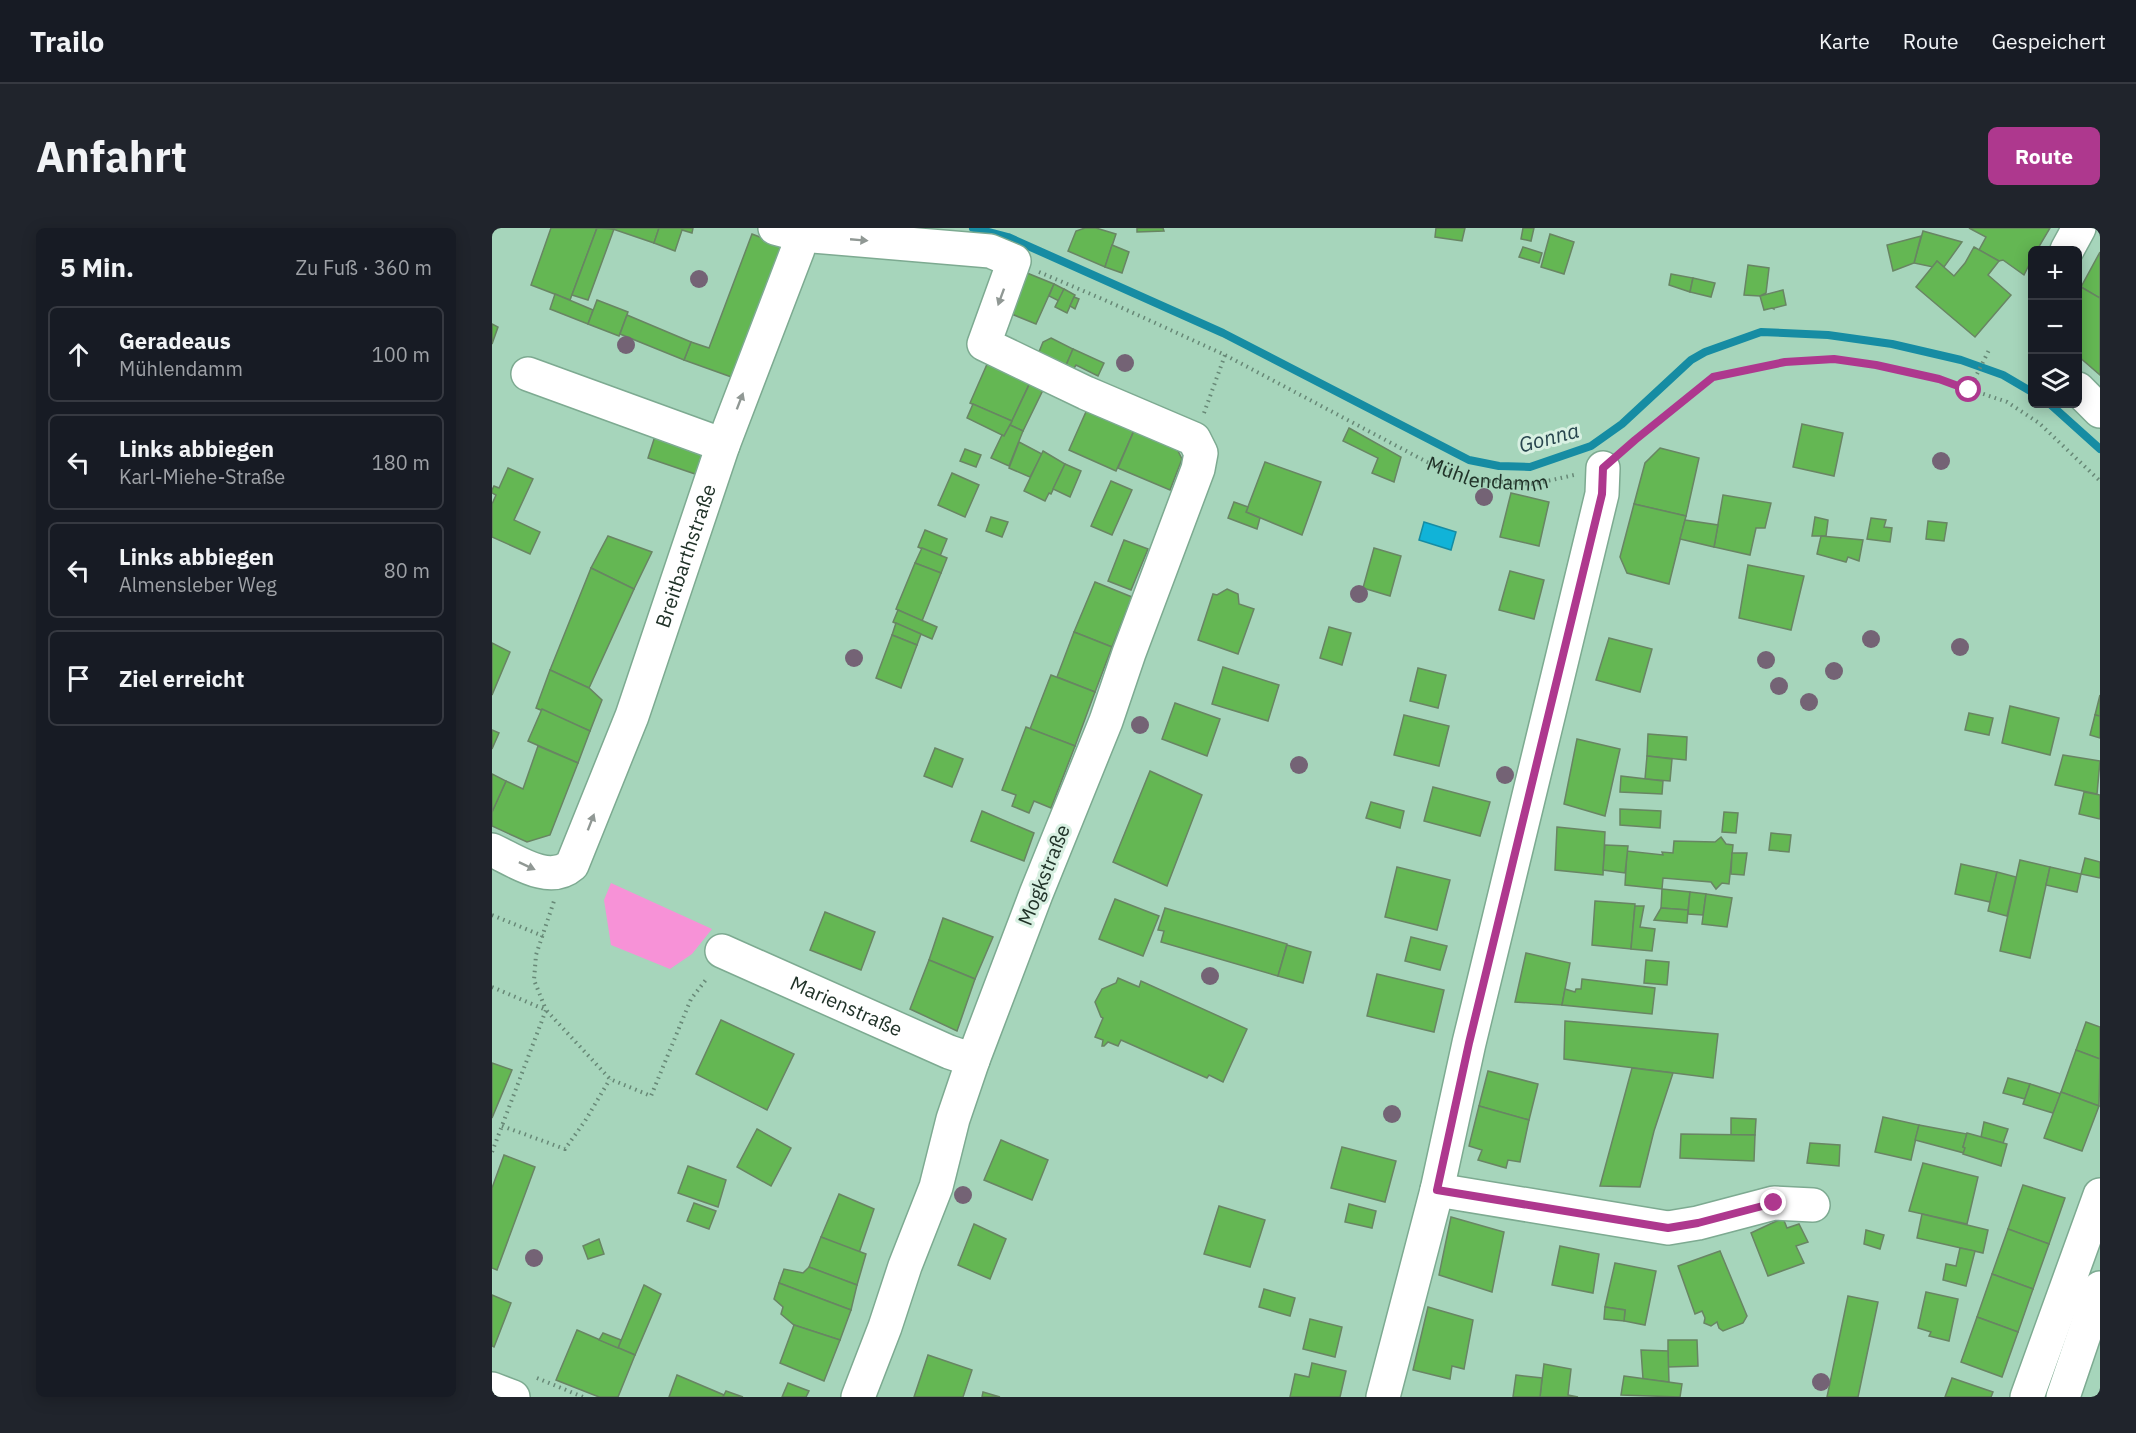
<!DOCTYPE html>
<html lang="de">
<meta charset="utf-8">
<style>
body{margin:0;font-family:"IBM Plex Sans",sans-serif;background:#20242c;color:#f1f3f6}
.controls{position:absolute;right:18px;top:18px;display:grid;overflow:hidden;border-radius:9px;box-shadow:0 3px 15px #0003}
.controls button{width:54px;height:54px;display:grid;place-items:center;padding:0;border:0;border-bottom:2px solid #363941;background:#171b24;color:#f1f3f6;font:30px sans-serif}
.stop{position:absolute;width:18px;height:18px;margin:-14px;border:4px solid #ae388e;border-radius:50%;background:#fff}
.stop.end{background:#ae388e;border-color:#fff;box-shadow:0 2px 6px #0008}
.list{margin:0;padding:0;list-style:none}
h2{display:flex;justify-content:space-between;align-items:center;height:78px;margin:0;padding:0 24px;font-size:26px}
h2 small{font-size:20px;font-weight:400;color:#9ea1a6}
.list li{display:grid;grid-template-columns:39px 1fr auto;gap:18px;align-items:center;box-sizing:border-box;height:96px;margin:0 12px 12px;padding:0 12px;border:2px solid #363941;border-radius:9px}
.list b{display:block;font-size:22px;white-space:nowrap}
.list p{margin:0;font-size:20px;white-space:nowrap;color:#9ea1a6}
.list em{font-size:20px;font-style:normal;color:#9ea1a6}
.icon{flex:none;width:33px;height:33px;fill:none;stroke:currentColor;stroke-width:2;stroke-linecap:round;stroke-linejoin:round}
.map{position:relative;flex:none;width:1608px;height:1169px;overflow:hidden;border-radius:9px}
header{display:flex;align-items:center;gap:36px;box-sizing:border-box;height:84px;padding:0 30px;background:#171b24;border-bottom:2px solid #363941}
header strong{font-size:28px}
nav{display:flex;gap:33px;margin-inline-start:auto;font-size:21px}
.intro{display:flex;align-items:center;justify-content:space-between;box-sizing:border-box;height:144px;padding:0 36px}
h1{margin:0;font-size:42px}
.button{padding:15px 27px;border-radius:9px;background:#ae388e;color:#fff;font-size:21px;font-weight:700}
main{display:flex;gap:36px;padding:0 36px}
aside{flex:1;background:#171b24;border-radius:9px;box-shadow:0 3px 15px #0003}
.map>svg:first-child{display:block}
.green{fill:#f792d7}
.water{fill:#11b3d8;stroke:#168ca3;stroke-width:1.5}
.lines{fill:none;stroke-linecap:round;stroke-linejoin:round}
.stream{stroke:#168ca3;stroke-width:8}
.building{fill:#64b753;stroke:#688563;stroke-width:1.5}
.minor-casing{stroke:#7daa91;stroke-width:36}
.path{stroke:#678876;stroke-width:4;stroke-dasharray:1.5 4.5;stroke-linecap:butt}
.minor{stroke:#fff;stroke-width:33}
.tree{fill:#746375}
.oneway{fill:#909894}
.route{stroke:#ae388e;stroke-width:8}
.labels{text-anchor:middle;stroke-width:6;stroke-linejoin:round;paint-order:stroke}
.street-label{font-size:20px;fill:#203228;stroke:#d8f0e2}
.water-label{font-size:21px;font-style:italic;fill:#27444d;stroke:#d8f0e2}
</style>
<header>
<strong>Trailo</strong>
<nav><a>Karte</a><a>Route</a><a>Gespeichert</a></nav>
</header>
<div class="intro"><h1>Anfahrt</h1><a class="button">Route</a></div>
<main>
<aside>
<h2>5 Min.<small>Zu Fuß · 360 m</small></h2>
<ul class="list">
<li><svg class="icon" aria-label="ahead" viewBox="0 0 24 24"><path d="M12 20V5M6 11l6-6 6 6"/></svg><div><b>Geradeaus</b><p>Mühlendamm</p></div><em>100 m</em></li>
<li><svg class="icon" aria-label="left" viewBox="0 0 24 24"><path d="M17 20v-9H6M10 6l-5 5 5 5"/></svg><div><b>Links abbiegen</b><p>Karl-Miehe-Straße</p></div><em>180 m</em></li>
<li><svg class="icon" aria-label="left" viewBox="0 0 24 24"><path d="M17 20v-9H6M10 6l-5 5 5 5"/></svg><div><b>Links abbiegen</b><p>Almensleber Weg</p></div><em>80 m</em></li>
<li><svg class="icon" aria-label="arrive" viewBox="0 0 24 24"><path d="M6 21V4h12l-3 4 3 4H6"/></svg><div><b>Ziel erreicht</b></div></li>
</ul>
</aside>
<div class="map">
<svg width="1608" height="1169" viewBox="0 0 1608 1169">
<rect width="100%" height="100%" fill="#a6d5bb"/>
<polygon class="green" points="119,655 220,701 200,726 178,741 119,717 112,672"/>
<polygon class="water" points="932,294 964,304 959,322 927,312"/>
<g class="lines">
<g class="stream">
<polyline points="481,0 516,9 731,105 977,232 1007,238 1038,239 1099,218 1130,196 1199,132 1213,124 1269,104 1336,107 1400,116 1469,132 1511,147 1540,164"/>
<polyline points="1558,176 1608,221"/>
</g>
</g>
<g class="building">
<polygon points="59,0 105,0 78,72 39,57"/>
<polygon points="105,0 122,1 96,72 80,67"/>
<polygon points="118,0 167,0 162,15"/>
<polygon points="167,0 201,0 200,5 190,2 183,23 162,15"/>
<polygon points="593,0 604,0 624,6 613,39 576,23 584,3"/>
<polygon points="645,0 671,0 672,3 645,4"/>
<polygon points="944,0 973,0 970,13 943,9"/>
<polygon points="1031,0 1042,0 1039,13 1029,11"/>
<polygon points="1477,0 1558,0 1545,22 1540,22 1540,31 1532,47 1511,32 1507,33 1487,22 1494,9"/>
<polygon points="1431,3 1470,14 1452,39 1445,33 1441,39 1422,35"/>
<polygon points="260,6 294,19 245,151 192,132 199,114 217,120"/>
<polygon points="1058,6 1082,14 1072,46 1049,39"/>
<polygon points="1429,8 1422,35 1401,43 1395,17"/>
<polygon points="620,17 637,24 630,45 613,39"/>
<polygon points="1031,19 1050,25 1047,35 1027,29"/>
<polygon points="1482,19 1507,33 1496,47 1519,67 1483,109 1424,59 1445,33 1462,48 1473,35"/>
<polygon points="1608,24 1608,70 1589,59"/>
<polygon points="1256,37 1277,40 1274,65 1268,68 1252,67"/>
<polygon points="535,45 562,56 544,96 517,85"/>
<polygon points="1179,46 1201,50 1198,64 1177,57"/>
<polygon points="1201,50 1223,55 1219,69 1198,64"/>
<polygon points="562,56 572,61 567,73 557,68"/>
<polygon points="1589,59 1608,70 1608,147 1586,128 1586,67"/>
<polygon points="572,61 583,67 575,85 563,79"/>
<polygon points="1291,62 1294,77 1282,80 1282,81 1280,80 1272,82 1268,68"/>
<polygon points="63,66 101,82 96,96 58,81"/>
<polygon points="582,69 587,71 583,81 578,78"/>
<polygon points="105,72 136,84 127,108 96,96"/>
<polygon points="135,87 199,114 192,132 128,106"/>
<polygon points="0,96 6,99 0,116"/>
<polygon points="559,110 581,121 572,142 545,129 551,114"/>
<polygon points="581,121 612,135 606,148 584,137 579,145 572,142"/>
<polygon points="496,134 539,152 520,193 478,175"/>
<polygon points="538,155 551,162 531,203 518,197"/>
<polygon points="481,176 520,193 512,208 475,190"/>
<polygon points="597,177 644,198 624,243 577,222"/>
<polygon points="1310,196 1351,205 1342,248 1301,239"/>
<polygon points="518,197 531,203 517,238 499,230 510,207 512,208"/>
<polygon points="644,198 682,215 690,231 678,262 626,240"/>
<polygon points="857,200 909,229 902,254 880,245 886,230 851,213"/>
<polygon points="164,205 218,224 209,248 156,230"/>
<polygon points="527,214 550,226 538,249 517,240"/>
<polygon points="1168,220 1207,230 1194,288 1142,276 1153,235"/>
<polygon points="473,221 489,227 484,239 468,233"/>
<polygon points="551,223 573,236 559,266 557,265 553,273 532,263"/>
<polygon points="773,234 829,254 810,307 754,284"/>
<polygon points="573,236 589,243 578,269 561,261"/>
<polygon points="16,240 41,251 22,292 48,304 38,326 0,309 0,276 4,267 0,265 0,262 2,258 7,260"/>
<polygon points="460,245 487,257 473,289 446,277"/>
<polygon points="619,253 640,262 620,307 599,298"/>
<polygon points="1019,265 1057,274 1047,318 1008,309"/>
<polygon points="1231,267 1279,275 1273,300 1264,300 1258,327 1222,319"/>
<polygon points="742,274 756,279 754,284 768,290 765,301 736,290"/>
<polygon points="1142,276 1194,288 1177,356 1135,345 1128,329"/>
<polygon points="499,289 516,294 510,309 494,303"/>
<polygon points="1323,289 1336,292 1334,308 1320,308"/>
<polygon points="1379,290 1394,292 1392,299 1400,300 1398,314 1375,311"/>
<polygon points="1193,292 1226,297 1222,319 1188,311"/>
<polygon points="1436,293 1455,295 1452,313 1434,311"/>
<polygon points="433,302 455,311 448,328 426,319"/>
<polygon points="116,308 160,324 142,361 99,340"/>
<polygon points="1329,308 1371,312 1367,333 1356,329 1354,334 1325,326"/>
<polygon points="632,312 656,321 639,362 616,353"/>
<polygon points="430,320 455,330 449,345 423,335"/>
<polygon points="882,320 909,328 898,368 871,360"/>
<polygon points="423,335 449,345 430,393 404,381"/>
<polygon points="1256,337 1312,348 1299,402 1247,390"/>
<polygon points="99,340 142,361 97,460 58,442"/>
<polygon points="1018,343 1052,352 1042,391 1007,382"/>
<polygon points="603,354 640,369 620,419 582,404"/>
<polygon points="735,361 746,366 747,376 762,381 746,426 706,412 721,366 725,367"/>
<polygon points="406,382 445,399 440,411 401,394"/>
<polygon points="404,395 429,406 425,417 400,407"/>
<polygon points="837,399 859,405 850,437 828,430"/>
<polygon points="582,404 620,419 603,464 565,449"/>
<polygon points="400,407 425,417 409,460 384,450"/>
<polygon points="1117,410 1160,421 1148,464 1104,452"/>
<polygon points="0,415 18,424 0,467"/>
<polygon points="731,439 787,457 776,493 720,476"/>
<polygon points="926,440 954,447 946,480 918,473"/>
<polygon points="58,442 97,460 110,472 98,503 44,480"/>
<polygon points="559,447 603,464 583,518 538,501"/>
<polygon points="1608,467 1608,488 1603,487"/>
<polygon points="683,475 728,491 715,528 670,511"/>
<polygon points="1518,478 1567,490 1558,527 1510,515"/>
<polygon points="50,481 98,503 86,535 36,513"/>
<polygon points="1477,485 1501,490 1497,507 1473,502"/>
<polygon points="912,487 957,498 947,538 902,527"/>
<polygon points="1603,487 1608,488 1608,510 1598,507"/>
<polygon points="534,499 583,518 559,580 542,573 537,585 520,578 524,567 510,562"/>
<polygon points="0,502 7,505 0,521"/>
<polygon points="1156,506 1195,509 1194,532 1155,528"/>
<polygon points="1085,511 1128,521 1113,588 1072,576"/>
<polygon points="46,518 86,535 58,607 35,614 0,598 0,584 14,553 31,561"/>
<polygon points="443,520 471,531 460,559 432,548"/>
<polygon points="1571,527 1608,533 1605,566 1563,557"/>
<polygon points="1155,528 1180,531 1178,553 1153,551"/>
<polygon points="658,543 710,567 675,658 621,634"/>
<polygon points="0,546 14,553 0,584"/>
<polygon points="1129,548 1171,553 1170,566 1128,564"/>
<polygon points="941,559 998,574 988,608 932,593"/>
<polygon points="1592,564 1608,567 1608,591 1587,586"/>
<polygon points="879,574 912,583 908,600 874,590"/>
<polygon points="1128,581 1169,583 1168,600 1128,597"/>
<polygon points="490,583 542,605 532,633 479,613"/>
<polygon points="1232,584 1246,585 1244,605 1230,604"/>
<polygon points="1065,599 1113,604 1111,647 1063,642"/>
<polygon points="1279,605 1299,607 1297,624 1277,622"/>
<polygon points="1229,609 1234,616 1241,617 1237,656 1230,655 1224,661 1219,654 1171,650 1170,661 1133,657 1135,623 1171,627 1170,624 1181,625 1182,613 1223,614"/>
<polygon points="1113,617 1136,618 1133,645 1111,642"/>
<polygon points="1240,625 1255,625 1252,647 1239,646"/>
<polygon points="1593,630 1608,634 1608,650 1589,646"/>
<polygon points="1528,632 1558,639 1538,730 1508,723"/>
<polygon points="1469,636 1505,644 1498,674 1463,666"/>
<polygon points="905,639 958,652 945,702 893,689"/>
<polygon points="1558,639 1589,646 1585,664 1554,657"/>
<polygon points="1505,644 1524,649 1515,688 1496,683"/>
<polygon points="1170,661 1198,664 1196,682 1169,680"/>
<polygon points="1198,664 1214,666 1211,687 1196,686"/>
<polygon points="1214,666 1240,670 1235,699 1210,696"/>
<polygon points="623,671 667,688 651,728 607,711"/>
<polygon points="1103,673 1143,676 1139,721 1100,717"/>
<polygon points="1143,678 1152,678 1148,699 1163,701 1160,723 1139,721"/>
<polygon points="673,680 795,716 786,748 669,714 672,703 666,702"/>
<polygon points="1169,680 1196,682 1195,695 1162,692"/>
<polygon points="333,684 383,704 369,742 318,722"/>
<polygon points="451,690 501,709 483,751 437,732"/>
<polygon points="919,709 955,718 948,742 913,733"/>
<polygon points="795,717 819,724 811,755 786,748"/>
<polygon points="1034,725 1078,735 1070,777 1023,774"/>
<polygon points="437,732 483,751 465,803 418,781"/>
<polygon points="1154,732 1177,734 1175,757 1152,755"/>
<polygon points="885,746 952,762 942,804 875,788"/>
<polygon points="626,750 647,759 649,753 755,801 731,854 717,847 715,850 629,812 626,818 616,814 612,818 610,818 611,812 603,809 611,790 609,789 603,774 610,761 624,755"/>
<polygon points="1090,751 1163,760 1160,786 1070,777 1073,761 1083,764 1084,761 1089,761"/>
<polygon points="229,792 302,826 275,882 204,846"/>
<polygon points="1073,793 1226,806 1221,850 1072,831"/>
<polygon points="1594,794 1608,799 1608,831 1584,822"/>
<polygon points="1584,822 1608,831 1607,878 1569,864"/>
<polygon points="0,835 20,842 0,890"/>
<polygon points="1140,840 1181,845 1162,903 1148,959 1108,958"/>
<polygon points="996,843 1046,856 1037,892 987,878"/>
<polygon points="1516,850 1538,856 1533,871 1511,865"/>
<polygon points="1538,856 1569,866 1561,885 1531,876"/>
<polygon points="1569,864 1607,878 1590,923 1552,910"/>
<polygon points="987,878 1037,892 1028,934 1016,932 1014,940 986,932 990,922 977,918"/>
<polygon points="1391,889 1427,897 1419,932 1383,924"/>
<polygon points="1239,890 1264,891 1263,907 1239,907"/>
<polygon points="1492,894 1516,901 1511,915 1489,909"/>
<polygon points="1427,897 1475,906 1471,919 1473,920 1472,925 1423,912"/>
<polygon points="265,901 299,920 279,958 245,939"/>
<polygon points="1475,905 1515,916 1509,938 1471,926 1473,920 1471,919"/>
<polygon points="1189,906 1263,907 1262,933 1188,930"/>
<polygon points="509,912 556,932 540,972 492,952"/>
<polygon points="1318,915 1348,917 1347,938 1315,935"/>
<polygon points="850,919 904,933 893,974 839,960"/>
<polygon points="12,927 43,939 5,1042 0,1040 0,960"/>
<polygon points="1431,935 1486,949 1475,996 1417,983"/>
<polygon points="196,938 234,952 226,979 186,965"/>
<polygon points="1531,957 1573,970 1557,1016 1516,1001"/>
<polygon points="347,966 382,981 367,1025 329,1009"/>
<polygon points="202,975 224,983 217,1001 195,993"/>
<polygon points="857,976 884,983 880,1000 853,994"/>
<polygon points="727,978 773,992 758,1039 712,1026"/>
<polygon points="1430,986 1496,1002 1491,1025 1425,1010"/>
<polygon points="959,989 1012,1004 1000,1064 947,1047"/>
<polygon points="1291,990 1295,1000 1307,996 1316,1014 1304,1018 1312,1035 1276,1048 1259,1005"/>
<polygon points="482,996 514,1011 498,1051 466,1037"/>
<polygon points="1516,1001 1557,1016 1541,1061 1500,1046"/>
<polygon points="1374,1002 1392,1007 1388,1021 1372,1016"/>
<polygon points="329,1009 374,1026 365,1057 317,1039"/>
<polygon points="107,1011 112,1026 96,1031 91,1018"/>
<polygon points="1068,1018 1107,1026 1101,1065 1060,1057"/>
<polygon points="1468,1020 1483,1023 1474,1058 1451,1052 1454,1036 1464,1038"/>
<polygon points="1228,1023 1255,1088 1251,1095 1231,1103 1227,1100 1225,1094 1219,1098 1212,1095 1213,1090 1210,1083 1203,1086 1186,1038"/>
<polygon points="1123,1035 1164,1043 1153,1097 1132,1093 1133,1082 1113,1079"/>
<polygon points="317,1039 365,1057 359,1082 287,1055 292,1041 311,1045"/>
<polygon points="1500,1046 1541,1061 1526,1104 1485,1089"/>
<polygon points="287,1055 359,1082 348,1112 302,1097 289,1086 291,1079 282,1071"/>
<polygon points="152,1057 169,1066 143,1127 126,1120"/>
<polygon points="772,1061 803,1070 798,1088 767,1079"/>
<polygon points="1434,1064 1466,1071 1457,1113 1437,1108 1439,1104 1426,1100"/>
<polygon points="0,1067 19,1075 2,1119 0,1118"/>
<polygon points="1356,1068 1386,1074 1366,1169 1335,1169"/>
<polygon points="936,1079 981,1092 972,1141 960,1138 958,1151 921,1142"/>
<polygon points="1113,1079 1133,1082 1132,1093 1112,1091"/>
<polygon points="1485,1089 1526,1104 1510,1149 1469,1134"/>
<polygon points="818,1091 850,1099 843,1129 811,1121"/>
<polygon points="302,1097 348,1112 332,1153 288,1135"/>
<polygon points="85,1102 143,1127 126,1169 107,1169 64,1152"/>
<polygon points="111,1105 129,1112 126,1120 107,1112"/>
<polygon points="1176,1112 1205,1112 1206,1138 1176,1139"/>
<polygon points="1149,1122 1176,1123 1177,1154 1151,1151"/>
<polygon points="436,1127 480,1142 471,1169 422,1169"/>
<polygon points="820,1135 854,1143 848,1169 798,1169 803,1146 817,1149"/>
<polygon points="1052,1136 1079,1141 1076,1167 1086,1169 1048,1169"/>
<polygon points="185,1147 232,1167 231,1169 177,1169"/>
<polygon points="1024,1147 1050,1150 1048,1169 1021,1169"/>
<polygon points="1132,1148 1190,1156 1188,1169 1129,1167"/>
<polygon points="1460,1150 1501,1164 1499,1169 1453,1169"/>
<polygon points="296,1155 317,1163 314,1169 290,1169"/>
<polygon points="234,1163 251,1169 231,1169"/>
<polygon points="491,1164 508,1169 490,1169"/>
</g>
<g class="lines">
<g class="minor-casing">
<g id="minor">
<polyline points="283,0 309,7 498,23 522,33 492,116 594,165 702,211 709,225 706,241 637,425 614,493 544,666 481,832 461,891 444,959 413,1038 393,1099 366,1169"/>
<polyline points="1575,22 1587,0"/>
<polyline points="36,146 231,217"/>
<polyline points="1586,161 1608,183"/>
<path id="s2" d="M0,622C24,633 57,657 80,637L140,488L231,217L306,21L309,7"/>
<path id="s3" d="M230,723L457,824L481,832"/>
<polyline points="945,962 1176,1000 1206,995 1282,975 1321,977"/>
<polyline points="0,1161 21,1169"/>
<polyline points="891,1169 945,962 977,815 1110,266 1111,240"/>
<polyline points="1535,1169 1608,967"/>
<polyline points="1571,1169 1608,1060"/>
</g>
</g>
<g class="path">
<path id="s1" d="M547,44L615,73L733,127L935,234L982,252L1042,256L1082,247"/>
<polyline points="1477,162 1498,120"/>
<polyline points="712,185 733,127"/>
<polyline points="1133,221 1221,149 1293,134 1342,131 1384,137 1447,151 1515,174 1547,195 1608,253"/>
<polyline points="0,687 51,708"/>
<polyline points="0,759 54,782 118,851 159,868 199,771 216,749"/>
<polyline points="10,898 73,921 93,893 118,851"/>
<polyline points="0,924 54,782 42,752 44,727 62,673"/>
<polyline points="45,1150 91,1169"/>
</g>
<use href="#minor" class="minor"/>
</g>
<g class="tree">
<circle cx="207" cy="51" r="9"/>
<circle cx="134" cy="117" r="9"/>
<circle cx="633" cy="135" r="9"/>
<circle cx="1449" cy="233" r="9"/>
<circle cx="992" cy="269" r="9"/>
<circle cx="867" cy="366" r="9"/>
<circle cx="1379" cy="411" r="9"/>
<circle cx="1468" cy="419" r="9"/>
<circle cx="362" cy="430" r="9"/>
<circle cx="1274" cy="432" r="9"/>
<circle cx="1342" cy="443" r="9"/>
<circle cx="1287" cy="458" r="9"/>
<circle cx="1317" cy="474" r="9"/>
<circle cx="648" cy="497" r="9"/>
<circle cx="807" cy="537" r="9"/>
<circle cx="1013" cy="547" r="9"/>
<circle cx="718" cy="748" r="9"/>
<circle cx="900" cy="886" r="9"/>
<circle cx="471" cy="967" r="9"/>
<circle cx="42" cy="1030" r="9"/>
<circle cx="1329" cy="1154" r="9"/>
</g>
<defs><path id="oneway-solid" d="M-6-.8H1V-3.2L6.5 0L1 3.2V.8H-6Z" transform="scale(1.5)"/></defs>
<g class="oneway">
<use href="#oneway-solid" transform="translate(367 12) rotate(5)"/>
<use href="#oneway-solid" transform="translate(509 69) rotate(110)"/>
<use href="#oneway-solid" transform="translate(248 173) rotate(-69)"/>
<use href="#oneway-solid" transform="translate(99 594) rotate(-69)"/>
<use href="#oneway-solid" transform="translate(35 638) rotate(25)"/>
</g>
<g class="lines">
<polyline class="route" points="1282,975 1206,995 1176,1000 945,962 977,815 1110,266 1111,240 1143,212 1221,149 1293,134 1342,131 1384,137 1447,151 1477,162"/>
</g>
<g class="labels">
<g class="street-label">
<text dy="7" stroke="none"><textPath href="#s1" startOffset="495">Mühlendamm</textPath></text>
<text dy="7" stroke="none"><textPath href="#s2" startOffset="416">Breitbarthstraße</textPath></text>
<text transform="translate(552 647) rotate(-68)" y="7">Mogkstraße</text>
<text dy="7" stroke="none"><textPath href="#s3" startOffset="136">Marienstraße</textPath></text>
</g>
<g class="water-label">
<text transform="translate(1057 210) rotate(-15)" y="7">Gonna</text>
</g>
</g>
</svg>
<div class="controls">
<button>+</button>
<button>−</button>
<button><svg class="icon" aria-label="layers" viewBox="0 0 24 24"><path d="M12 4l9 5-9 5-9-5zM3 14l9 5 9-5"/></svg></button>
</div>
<div class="stop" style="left:1477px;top:162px"></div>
<div class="stop end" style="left:1282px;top:975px"></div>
</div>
</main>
